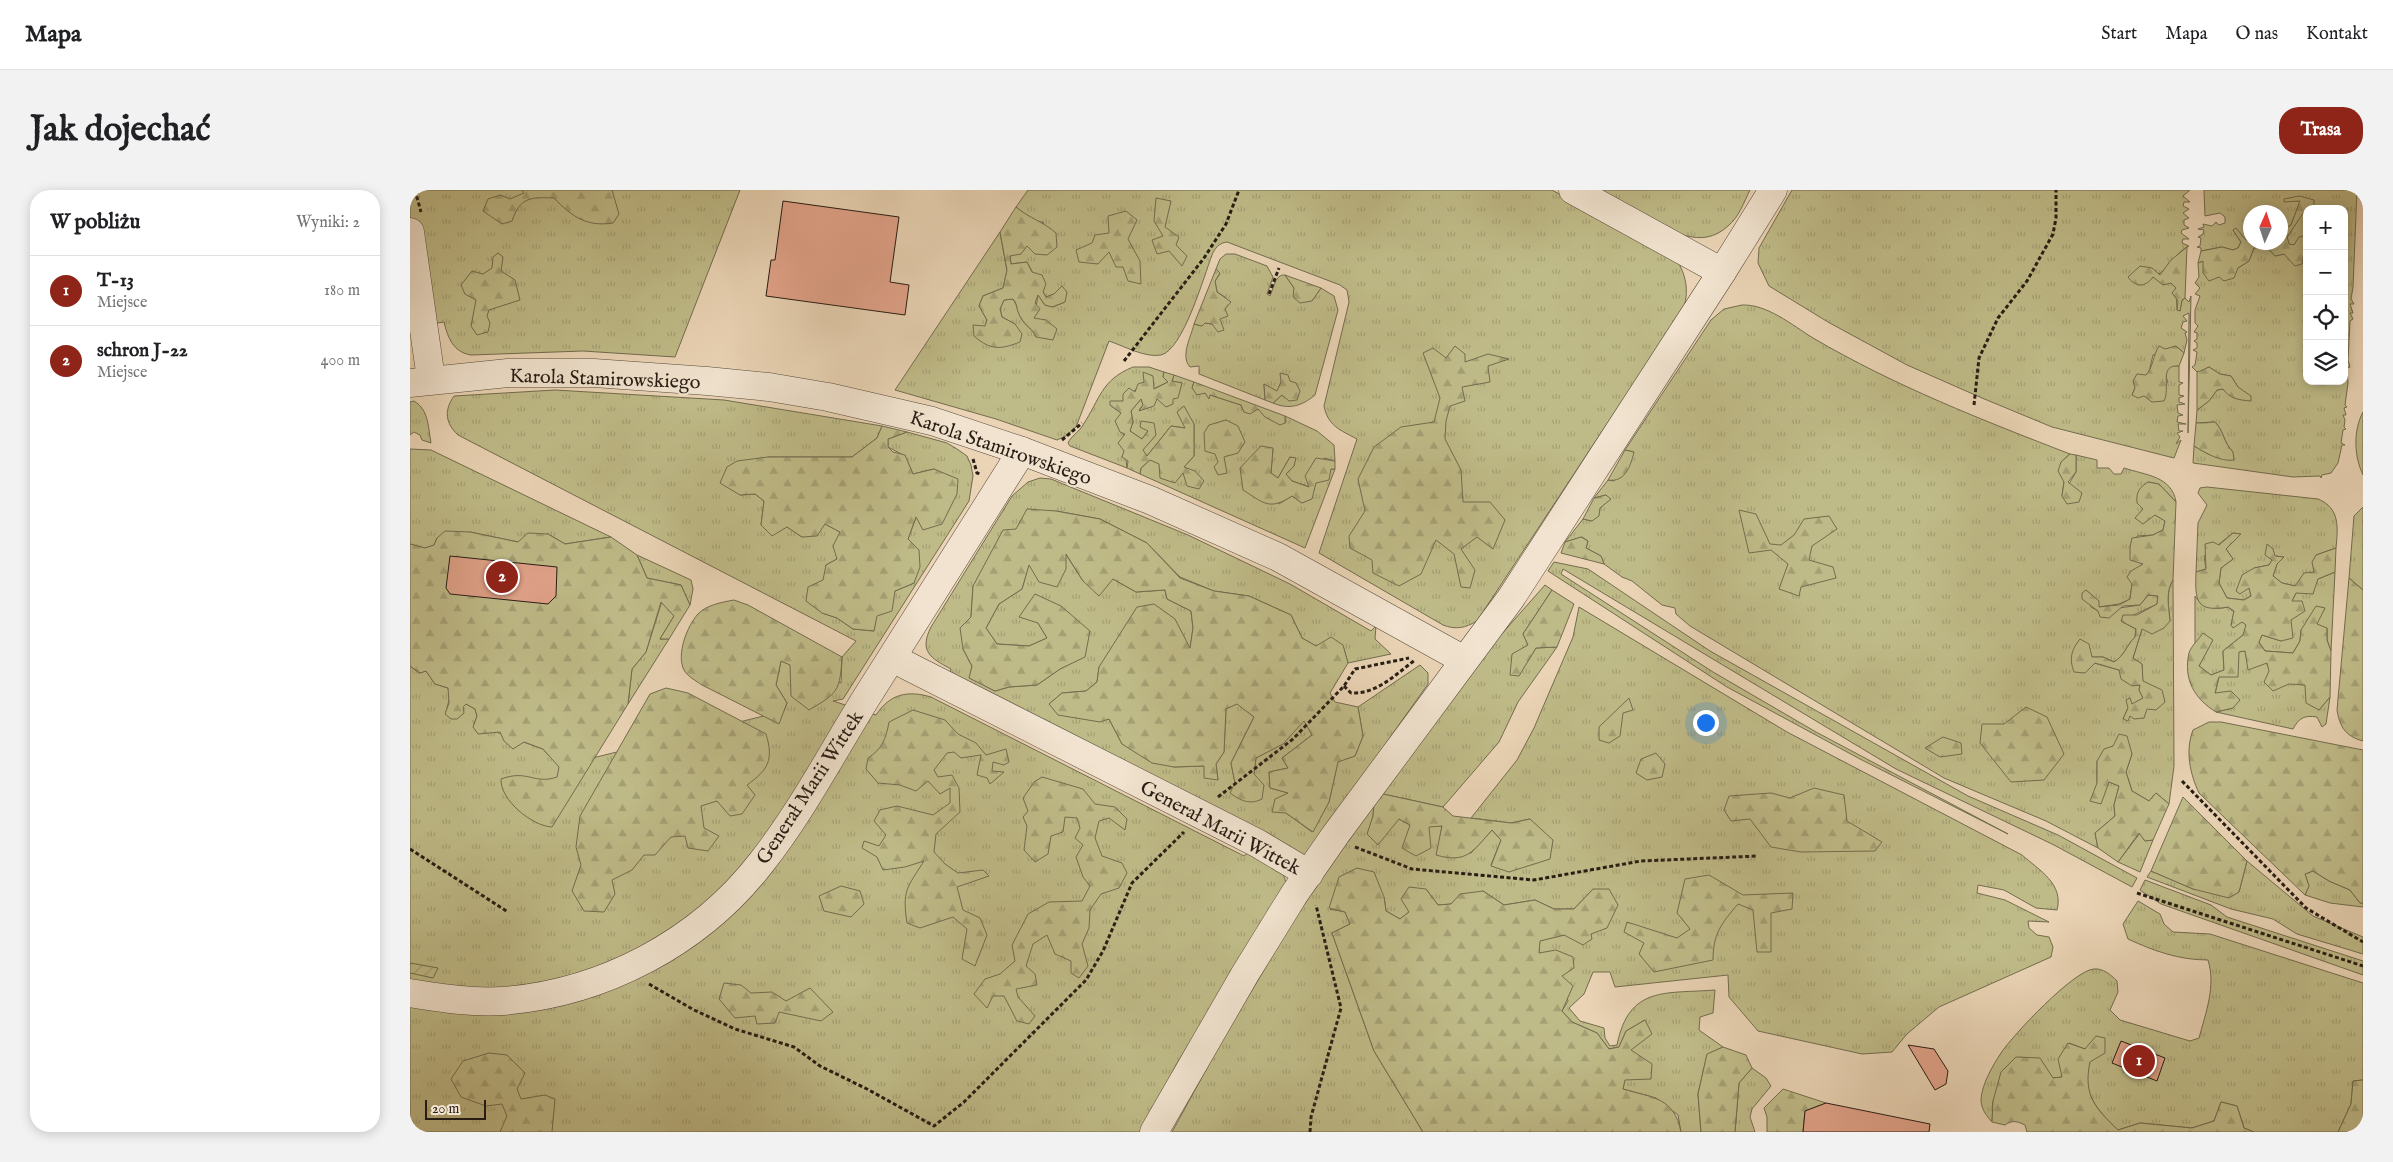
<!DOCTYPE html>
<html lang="pl">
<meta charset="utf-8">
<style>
body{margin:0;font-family:"IM FELL English",serif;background:#f2f2f2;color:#202124}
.controls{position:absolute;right:15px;top:15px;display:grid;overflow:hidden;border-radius:10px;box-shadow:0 2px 12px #0003}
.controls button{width:45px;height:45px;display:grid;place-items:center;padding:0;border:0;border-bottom:1px solid #e0e0e0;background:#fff;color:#202124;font:25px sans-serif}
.compass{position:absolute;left:1833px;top:15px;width:45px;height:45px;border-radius:50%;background:#fff;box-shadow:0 2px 12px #0003;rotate:3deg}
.scale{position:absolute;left:15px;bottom:12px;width:61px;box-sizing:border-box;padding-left:5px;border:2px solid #271d14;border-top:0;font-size:14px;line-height:18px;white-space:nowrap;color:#271d14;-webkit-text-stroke:4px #f1e3cf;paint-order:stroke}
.you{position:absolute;left:1295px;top:532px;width:18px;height:18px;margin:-12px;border:4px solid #fff;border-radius:50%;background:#1a73e8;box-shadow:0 0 0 8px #1a73e833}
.badge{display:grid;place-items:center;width:32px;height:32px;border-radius:50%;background:#8f2418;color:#fff;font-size:16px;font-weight:700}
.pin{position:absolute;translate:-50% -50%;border:2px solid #fff;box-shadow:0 1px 5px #0006}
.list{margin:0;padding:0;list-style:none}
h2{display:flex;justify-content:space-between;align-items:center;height:65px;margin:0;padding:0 20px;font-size:21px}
h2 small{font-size:16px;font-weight:400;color:#757577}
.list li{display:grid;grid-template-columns:32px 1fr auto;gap:15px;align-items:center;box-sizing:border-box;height:70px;padding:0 20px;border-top:1px solid #e0e0e0}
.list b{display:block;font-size:19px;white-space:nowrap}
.list p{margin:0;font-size:16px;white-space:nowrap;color:#757577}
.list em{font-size:16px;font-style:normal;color:#757577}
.icon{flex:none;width:28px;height:28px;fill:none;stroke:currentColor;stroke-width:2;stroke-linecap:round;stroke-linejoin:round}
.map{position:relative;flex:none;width:1953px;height:942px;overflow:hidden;border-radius:20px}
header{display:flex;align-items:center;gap:30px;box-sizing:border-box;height:70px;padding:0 25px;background:#fff;border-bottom:1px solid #e0e0e0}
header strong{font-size:24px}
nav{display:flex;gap:28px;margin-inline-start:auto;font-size:18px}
.intro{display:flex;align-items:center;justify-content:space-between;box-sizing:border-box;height:120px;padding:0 30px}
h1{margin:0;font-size:35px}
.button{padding:12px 22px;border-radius:20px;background:#8f2418;color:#fff;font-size:18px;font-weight:700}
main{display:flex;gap:30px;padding:0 30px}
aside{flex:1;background:#fff;border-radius:20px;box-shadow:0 2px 12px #0003}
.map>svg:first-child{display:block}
.grass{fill:url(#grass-tufts);stroke:#736c4e}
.forest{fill:url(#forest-firs);stroke:#736c4e}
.garden{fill:url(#garden-furrows);stroke:#736c4e}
.building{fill:#e2a38a;stroke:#271d14}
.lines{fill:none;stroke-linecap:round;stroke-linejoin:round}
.minor-casing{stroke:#584b3c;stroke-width:29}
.path{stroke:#271d14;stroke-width:3;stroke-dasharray:4 2.5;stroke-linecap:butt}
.minor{stroke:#f1e3cf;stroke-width:28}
.labels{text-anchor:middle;stroke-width:4;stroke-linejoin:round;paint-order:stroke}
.street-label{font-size:20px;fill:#271d14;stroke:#f1e3cf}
</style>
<header>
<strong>Mapa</strong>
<nav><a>Start</a><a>Mapa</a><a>O nas</a><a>Kontakt</a></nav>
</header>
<div class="intro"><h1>Jak dojechać</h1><a class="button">Trasa</a></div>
<main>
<aside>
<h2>W pobliżu<small>Wyniki: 2</small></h2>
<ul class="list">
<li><span class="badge">1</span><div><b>T-13</b><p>Miejsce</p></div><em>180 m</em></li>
<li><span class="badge">2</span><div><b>schron J-22</b><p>Miejsce</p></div><em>400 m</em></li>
</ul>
</aside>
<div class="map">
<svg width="1953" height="942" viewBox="0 0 1953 942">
<defs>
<pattern id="grass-tufts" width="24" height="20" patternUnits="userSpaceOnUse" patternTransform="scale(1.25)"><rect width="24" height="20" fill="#bfbb88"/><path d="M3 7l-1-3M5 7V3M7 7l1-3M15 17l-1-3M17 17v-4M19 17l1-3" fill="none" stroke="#a4a074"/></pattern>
<pattern id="forest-firs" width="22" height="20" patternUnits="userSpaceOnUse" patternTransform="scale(1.25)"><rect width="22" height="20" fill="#bfbb88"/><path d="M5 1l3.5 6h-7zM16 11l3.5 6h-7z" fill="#a4a074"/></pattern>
<pattern id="garden-furrows" width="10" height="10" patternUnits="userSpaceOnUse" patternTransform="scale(1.25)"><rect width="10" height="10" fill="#bfbb88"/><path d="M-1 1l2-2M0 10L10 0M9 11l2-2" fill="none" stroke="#a4a074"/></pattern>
</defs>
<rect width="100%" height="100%" fill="#ead4b5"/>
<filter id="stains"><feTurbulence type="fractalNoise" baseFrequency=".004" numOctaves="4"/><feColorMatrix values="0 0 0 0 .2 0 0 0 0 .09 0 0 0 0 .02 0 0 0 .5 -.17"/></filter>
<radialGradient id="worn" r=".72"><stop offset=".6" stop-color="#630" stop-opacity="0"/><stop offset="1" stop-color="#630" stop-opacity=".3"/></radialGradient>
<g class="grass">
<path d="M0,0H330L265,167L173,161L61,165C43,162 38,148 34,132L0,137Z"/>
<path d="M618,0H1142L1266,69C1276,84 1279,100 1274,117L1067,431C1055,438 1046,440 1033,435L909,363L947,249C930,240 918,236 914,216L939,112L937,100L930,95L817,52C809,53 805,58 802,65C794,86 773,160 751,165C735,168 714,156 699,151L666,237L656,246L647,250L586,229L485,200L590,42L597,81L593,98L573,106L569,116L577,130L575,136L564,146L605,134L592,127L590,119L594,110L603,109C608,116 608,125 613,131C618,138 623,139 626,147L624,128L628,105L635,115L643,117L655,112L644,104L636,107L617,72L601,74L600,66L617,56L634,33L619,28L606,17Z"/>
<path d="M1185,0H1340C1334,12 1329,27 1318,36C1291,61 1260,40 1233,26C1217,17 1201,9 1185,0Z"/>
<path d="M1382,0H1780L1773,6L1780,12H1774L1773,16L1779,19L1773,23L1779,28L1774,30V35L1779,38L1772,40L1771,43L1779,49H1773L1772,53L1779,56C1765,62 1758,82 1743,87L1761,93L1766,98L1767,120L1770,121L1772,110L1775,108L1779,112L1781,106L1778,243L1779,123L1773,126L1777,131L1773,132L1771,138L1777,142L1775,143L1777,150L1774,163L1766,156L1743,165L1739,182L1725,198L1722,205L1758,192C1753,181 1757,175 1769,176V192L1773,193L1769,195V205L1774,206L1769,208V212L1775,214L1767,215L1768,223L1773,225L1768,226L1767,232L1776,234H1768L1769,241H1773L1767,243L1770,247L1766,254L1771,250L1764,268L1642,237L1572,208L1497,175L1418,132L1359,96L1348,73L1349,58Z"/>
<path d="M1794,0H1947L1943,97L1941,109L1944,114H1940L1943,123H1940L1943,129L1940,131L1938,170L1940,177L1937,178L1938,193L1935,215L1937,217L1934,218L1936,225H1933L1935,230L1934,237L1936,239L1933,240L1931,253L1935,255H1932L1928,273L1921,283L1912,285L1911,288L1910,286L1883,287L1783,273L1784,256L1798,264L1823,262C1813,252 1814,241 1805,232L1786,233L1787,220L1799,211L1807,200L1828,197L1821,186L1810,184L1799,177L1788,183L1782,177L1785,175L1787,162L1783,160L1787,158V153L1784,151L1787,149V143L1784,142L1788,136L1785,133V120L1790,106L1785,104L1790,98L1785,93L1789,87L1788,73L1793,71L1828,78L1839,71L1844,58L1856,56L1865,66L1874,64L1892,74L1897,56V191H1934V19H1897V45L1889,48L1884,55L1879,54L1877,47L1896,18V10L1889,6L1874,11H1890L1881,35L1873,40L1872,48L1870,22H1840V50H1836L1823,40L1831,52L1828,58L1823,60L1812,57L1791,61V58L1787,57L1790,56L1791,48L1788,47L1793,44L1794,40L1788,39L1794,37L1793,34L1802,36L1806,32L1809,35L1815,33V27L1810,23L1795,26Z"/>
<path d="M816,64H825L857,76L863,87L857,104L860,106C864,98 865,84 875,85L884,98L902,111L911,98L924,106L928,120L905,205C892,216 879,220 863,213L872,205L871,192L867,202L854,194L855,210L789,184V176L780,177C770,166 781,147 784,134L792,136L795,133L802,134C813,126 815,119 815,107L807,102L805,91L810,84L806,79L810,69Z"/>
<path d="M1332,115C1357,114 1382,135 1403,148C1485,196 1572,230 1660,264L1651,272L1654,292L1652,306L1666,282V265L1687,270V278H1699L1704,284H1711L1714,278C1735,285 1762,286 1766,312L1749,294L1738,292L1733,319L1726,328L1745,325L1755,331L1753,340L1743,345L1727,346L1733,374L1722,394L1720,409L1709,414L1688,417V411L1676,400L1681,417L1688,421L1730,415L1738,405L1748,406L1747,414L1711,431L1726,439L1725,447C1716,456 1715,465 1704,472L1693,467H1682L1670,449L1684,473L1709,480L1730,495L1729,500L1733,508L1718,518L1713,529L1720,526L1734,528L1732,474L1723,468L1732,439L1760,431C1759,418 1755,402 1763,390L1764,576L1759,614L1746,603L1739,611L1722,601L1716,582L1722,564L1703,556L1687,571V593L1699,592L1709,596L1704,615L1705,626L1685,643L1688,658L1636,631L1534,588L1280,436L1266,424L1265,418L1252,415L1222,391L1212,387L1194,374L1191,366L1176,358L1178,351L1172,347L1155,352L1173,329L1182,331L1190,318L1200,309L1196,305L1184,308L1198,290L1204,291L1224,262L1215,260L1301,130L1314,119Z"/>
<path d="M723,177H739L754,182L753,187L758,192L743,199L734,192L713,211L700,215L711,223L717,278L660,256L658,253C661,246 669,242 673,235C690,209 691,190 723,177Z"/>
<polygon points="764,185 784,192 782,198 795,203 799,208 800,205 831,215 834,222 848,219 875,233 875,226 907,241 924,255 925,271 914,268 900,297 882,291 875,283 884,276 885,268 880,267 868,288 861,283 863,259 851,257 869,314 882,306 892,313 906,293 921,279 925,279 895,358 730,284 731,278 740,270 774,277 784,266 784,234 775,238 761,236 737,266 732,260 746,245 738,241 732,249 720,241 723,232 721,221 731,209 733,215 729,220 747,209 763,209 772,193 762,191"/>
<path d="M145,200L314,210L472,236L467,248L442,267H358L330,305L345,304L354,311L351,335L377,337L392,347L415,334L430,342L427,369L416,375L412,423L427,428L443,439L464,441L466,426L485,401L504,393L498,349L524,279L503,284L495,266L478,257V249L497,242L537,253L547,259L557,266L561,275L563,286L559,311L433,509L423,511L466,525C480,504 497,500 521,507L834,666L840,661C855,670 876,677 876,696L766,875L731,942H0V476L9,483L16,481L25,494L38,498L40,506L36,522L56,514L65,519L67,526L64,534L133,559L140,567L158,574L374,521L377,513L366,495L371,471L431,493L432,467L446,451L48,245C35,233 34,220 44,206Z"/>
<path d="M4,211C19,220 18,237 21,253L12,250L10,245L4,242L0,245V212Z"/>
<path d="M1953,222V285C1944,266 1943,241 1953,222Z"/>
<polygon points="0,259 21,260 201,347 155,354 138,344 108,352 60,342 27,348 24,355 15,358 0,354"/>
<path d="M630,288L641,289L778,345L880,394L961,441L966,436L965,449L981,464L938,473L933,456H906L892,448L881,425L839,406L804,401L770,387L737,353L690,329L646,321L606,339L563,396L561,427L553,459L562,476L560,488L585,501L599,497L627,495L650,479L675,466L628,433L637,448L619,456L587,454L576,438L589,414L612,399L619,374L655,363L673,391L703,389L726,402L755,400L757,409L781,421L783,438L780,459L689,477L687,492L676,501L652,503L639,514L699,529L712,554L764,577L794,576L808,590L806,574L814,562L816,519L827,513L844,527L821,573L825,593L844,584L846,568L872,554L894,530L902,545L872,568L878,578L859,582L860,598L879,603L876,623L902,642L919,612L928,571L945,566L953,546L948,517L1010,475L1018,483V494L897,664L890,668L539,486L541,479C520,468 509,461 521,437L602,306L618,292Z"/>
<path d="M1797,297L1908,309C1930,318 1928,337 1926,358L1906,365L1904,382L1885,396L1872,393L1863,386L1867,374L1874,367L1865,366L1859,375L1844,378L1839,398L1841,406L1834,410L1817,408L1809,393L1811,378L1823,369L1816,359L1830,344L1823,343L1794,366L1796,379L1786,382L1788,333L1797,315L1788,303L1790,298Z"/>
<polygon points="1953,317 1953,400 1939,388 1944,326"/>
<polygon points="227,365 281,390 283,399 280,415 271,395 237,388"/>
<polygon points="1144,372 1178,379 1300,461 1558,606 1648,645 1727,688 1722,697 1644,655 1486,579 1153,379 1151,384 1303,482 1406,542 1598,644 1450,569 1317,497 1138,381"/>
<polygon points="1925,382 1921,461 1917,450 1917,438 1891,440 1890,451 1883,463 1855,461 1849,452 1852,445 1871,451 1881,430 1882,411 1886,403 1908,389"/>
<polygon points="1135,395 1142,400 1113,444 1118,455 1109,485 1126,458 1147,457 1108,512 1089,552 1033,617 973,604 1066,473"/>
<path d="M1785,406C1793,418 1804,420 1818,417L1824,422L1821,435L1832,432L1837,435L1833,445L1813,461L1814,480L1801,485L1789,476L1802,451L1793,444L1785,454Z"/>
<polygon points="252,411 264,426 250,449 259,449 218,514 222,479 236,462"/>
<path d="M1169,417L1377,542L1612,665C1629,680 1654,694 1647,720L1626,718L1594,700L1568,695L1567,703L1595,710L1639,732L1618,731L1619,738L1627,745L1639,747L1643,757L1641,767L1529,817L1497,844L1482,862L1452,864L1348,841L1319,807L1318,785L1205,797L1200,782H1183L1174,804L1159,818L1170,831L1194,838L1195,848L1200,856L1207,855C1219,795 1256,804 1305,800L1303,823L1290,827L1289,840L1313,857L1297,865L1288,904L1291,942H1271L1268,925L1246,908L1213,899L1220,860L1235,830L1216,841L1209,857L1199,859L1187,843L1162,832L1152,821L1158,811L1152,786L1129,763V751L1154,745H1181L1183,699L1164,719H1144L1125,710L1094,715L1073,701L1041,714L1028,715L1016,699L999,722L990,729L976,721L974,707L920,719L935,722L940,734L922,743L964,861L1013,942H762L814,847L887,725L964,614L963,626L958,644L989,629L1000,635L1032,636L1027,665L1061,663L1082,640L1091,650L1081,675L1120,629L1101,633L1061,628L1107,570L1124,538L1163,447Z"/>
<path d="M1829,461H1835L1856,472C1862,489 1879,494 1895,495L1909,520L1920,507L1916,534L1912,537L1907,527C1894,525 1889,528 1883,539L1806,522L1823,518L1805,504L1809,487Z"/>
<polygon points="1730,643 1735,651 1743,650 1730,682 1708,672"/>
<polygon points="1837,671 1903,726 1953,747 1953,764 1887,744 1863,729 1821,719 1737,687 1741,681 1783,699 1829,702"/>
<polygon points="1903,681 1919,691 1940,700 1950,713 1953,713 1953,717 1920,713 1895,705 1899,696 1895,684"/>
<polygon points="1735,690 1801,715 1817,727 1953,771 1953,785 1751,714 1730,700"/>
<path d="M1728,711L1750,724L1754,734L1763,742L1800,744L1953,793V890L1943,891L1941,914L1928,942H1844L1834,938L1827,916L1811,912L1804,931L1782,938L1730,933L1708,940C1695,928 1677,910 1677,890C1676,874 1683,877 1675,859L1659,853L1652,887L1643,888L1583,911L1582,932C1576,925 1571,919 1571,909C1572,894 1583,875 1591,863C1603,845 1664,780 1684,779C1693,778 1701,785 1707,791L1708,802L1700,820L1710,830L1780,851L1789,848C1796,822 1806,796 1798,770C1769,770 1744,761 1718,749L1713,734Z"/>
<polygon points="1342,878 1356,888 1361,896 1342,919 1340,927 1345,942 1325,942 1329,893"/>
</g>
<g class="forest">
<path d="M112,0H202L209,24L203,33C177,37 162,27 144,8C121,7 110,7 102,31L92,34L73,21L78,9L90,5L100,9L114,3Z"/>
<polygon points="1889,6 1904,10 1904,16 1896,19 1877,47 1879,54 1884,55 1889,47 1897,45 1892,74 1885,76 1874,64 1865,66 1856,56 1844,58 1839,71 1828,78 1824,88 1814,91 1809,87 1799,91 1793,83 1793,71 1788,73 1791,61 1812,57 1823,60 1828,58 1831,52 1823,40 1826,38 1836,50 1840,50 1840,52 1870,52 1873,40 1881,35 1890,11 1874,12 1874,9"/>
<polygon points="746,8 761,11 755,37 769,47 766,55 777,66 772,76 759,61 747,64 742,50 753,46 744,31"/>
<path d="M606,17C619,28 634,32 646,43L647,57L637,65L625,64L617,56L611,64L600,66L601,74L617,72L622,82L632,85L636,94L633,102L636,107L644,104L652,96L657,102L655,112L642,117L635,115L628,105L625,113L630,119L624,128L636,130L647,139L643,150L626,147C622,137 612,134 609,124C606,118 608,115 603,109L594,110L590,119L592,127L605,134L612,144L610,152C590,160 580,160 564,146L563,135L575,136L577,130L569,116L573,106L593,98L597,80L590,42Z"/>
<polygon points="716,21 727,30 718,49 730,71 731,94 718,91 713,77 706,77 699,62 688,74 669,72 666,60 682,53 685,45 699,43 698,26"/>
<path d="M1777,57L1775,108L1772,110L1770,121L1767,120L1768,111L1762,103L1766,98L1761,93L1753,95L1743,87C1735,98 1725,97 1718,87L1730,76L1742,78L1750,85L1761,70Z"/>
<polygon points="88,63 93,67 91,81 105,90 110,110 79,120 77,126 80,133 78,142 67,145 61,136 66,110 55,104 51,95 62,81 73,84 82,78 83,67"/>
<polygon points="806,79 810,83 805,91 807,102 821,112 815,119 818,126 810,129 814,140 808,142 802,134 795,133 792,136 784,134"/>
<polygon points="875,85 911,98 902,111 890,113 883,107 884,98"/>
<polygon points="1045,156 1055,164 1055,172 1078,164 1099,169 1078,176 1080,192 1052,197 1055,211 1040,216 1036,231 1035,249 1051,280 1053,312 1080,312 1095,330 1083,359 1067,347 1051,359 1065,380 1060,398 1051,397 1044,364 1026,350 1011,384 989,396 963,383 962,370 940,358 939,346 955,321 948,289 964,257 991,237 1024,232 1030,208 1013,163 1023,158 1036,168"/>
<path d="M1749,156L1755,159L1766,156L1774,163L1769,176C1748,174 1761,198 1754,211L1742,212L1734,206L1728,208L1722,205L1725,198L1723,191L1727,184L1736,185C1743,178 1743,165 1749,156Z"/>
<path d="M1799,177L1810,184L1821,186L1828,197L1841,206V211C1829,210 1820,209 1813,199L1807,200L1799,211L1787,220V181L1788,182Z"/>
<polygon points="733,182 743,186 744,199 758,192 753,187 754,182 764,185 762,191 772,193 768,208 763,209 763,214 756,217 747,209 744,216 729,221 733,215 731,209 721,221 723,232 720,241 732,249 738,241 730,237 731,231 744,233 746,245 733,260 737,266 761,236 775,238 767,222 774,216 784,234 784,266 774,277 785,281 794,291 789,299 777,296 773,283 765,293 750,288 749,274 740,270 731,278 730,284 717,278 718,271 712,267 714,261 708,253 715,244 710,242 705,231 711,223 700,215 700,211 713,211 713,204 719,198 725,202 728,194 734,192"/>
<polygon points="870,183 878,185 880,191 886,193 890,201 887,210 879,211 872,205 863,213 855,210 854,194 867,201 871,192"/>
<polygon points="784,192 875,226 875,233 870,235 855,227 848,219 840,224 834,222 831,215 800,205 799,209 795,203 787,205 782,198"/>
<polygon points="816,230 828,236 835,252 828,263 814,267 817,283 808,285 804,277 808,272 805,264 795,261 794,243 799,235"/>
<path d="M1805,232C1814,241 1813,252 1823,262L1824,270C1810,272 1796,263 1784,256L1786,233Z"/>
<polygon points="472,236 497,242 478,249 478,257 483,262 495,265 503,284 524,279 548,289 547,304 532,334 513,340 506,327 498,349 509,360 510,377 504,393 485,401 482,421 467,426 464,441 443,439 427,428 412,423 396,411 398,397 413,390 416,375 427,369 423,356 430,342 415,334 407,346 392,347 377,337 362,346 351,335 354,311 345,304 330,305 310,293 317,277 327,271 358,267 442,267 467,248"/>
<path d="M851,256L863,258L861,283L868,288L880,267L886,268L884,276L876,284L882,291L899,297L895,286L906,268L925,271V279H921L919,290L906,293L902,309L892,313L882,306C859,321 854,313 833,300L830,278Z"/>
<path d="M1215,260L1224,262C1221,275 1215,293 1198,290Z"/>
<polygon points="1660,264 1666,265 1666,282 1658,292 1672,303 1669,312 1657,314 1652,306 1654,292 1648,281 1651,272"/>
<path d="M1738,292L1749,294L1766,312L1763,390C1755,402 1759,418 1760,431L1754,438L1742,444L1732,439L1723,468L1732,474L1733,491L1752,500L1755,512L1746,520L1737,519L1734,528L1724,529L1720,526L1718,531L1713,529L1718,518L1716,510L1720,508L1722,514L1733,508L1729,500L1730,495L1722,496L1711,489L1709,480L1685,473L1675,483L1664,482C1659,469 1661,460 1670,449L1679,454L1682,467H1693L1704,472C1715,465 1716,456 1725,447L1726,439L1711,431L1713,425H1727L1747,414L1748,406L1738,405L1730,415L1713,416L1699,428L1690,427L1688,421L1672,409V403L1676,400L1689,411V417L1709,415L1720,409L1722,394L1717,387L1721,381L1733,374L1720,370V357L1722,348L1743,345L1753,340L1755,331L1745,325L1733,334L1725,328L1733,319L1727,313C1726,302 1729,298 1738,292Z"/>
<polygon points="1196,305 1201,309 1190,318 1189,326 1182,331 1173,329 1184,308"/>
<path d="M617,319L646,321L690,329L737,353L770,388L804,401L839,406L881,425L892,448L906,456L921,447L933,455L938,473L920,503L925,512L948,517L953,546L945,566L928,572L919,612L903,642L876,623L862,622L865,609L878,603L860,598L859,582L878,578L872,568L902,545L894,531L873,554L846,568L844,584L854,595L852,609C840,615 831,611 820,603L825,593L821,573L844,527L827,514L816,519L814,562L806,574L808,590L794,588V576L764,577L742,573L712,554L699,529L690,532L648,525L639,514L652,503L676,501L687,492L689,477L727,417L744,414L765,429L780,458L783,438L781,421L757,409L755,400L726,402L703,389L689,406L673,391L656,364V379L647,397L629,392L619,375L612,399L589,414L576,438L587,454L619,456L637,448L628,433L609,427L625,404L651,416L680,441L675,467L650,479L627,495L599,497L585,501L559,488L562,476L553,459L550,438L561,427L563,396L593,340L606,339Z"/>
<polygon points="1329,320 1346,324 1360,354 1371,355 1384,345 1394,329 1419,326 1427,339 1402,356 1399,370 1423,377 1426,388 1391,397 1389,406 1369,399 1378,374 1361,360 1339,363"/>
<path d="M35,341L60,342L108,352L118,343L138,344L155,354L201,347L227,365L237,388L271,395L280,415L259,449H250L264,426L251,412L236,462L222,479L218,514L142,637C122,636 90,610 91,589C118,579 124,595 147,587L149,577L133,559L114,552L103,559L94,551L90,542L68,544L63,537L67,526L65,519L56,514L53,517L54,523L47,529H41L35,524L39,513L38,498L25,494L16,481L10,483L0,476V354L15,358L24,355L27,348Z"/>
<path d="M1823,343L1831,344L1816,359L1823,369L1811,378L1809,393L1817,408L1834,410L1841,406L1839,398L1830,404L1826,401L1832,385L1844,378L1859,375L1862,370L1855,365L1857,354L1863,359L1865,366L1874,367L1867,374L1863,386L1872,393L1885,396L1894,383L1904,382L1902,372L1906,365L1926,358L1925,382L1908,389L1903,404L1886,403L1882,411H1892L1895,421L1881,430L1883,448L1871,451L1852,445L1849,452L1855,461L1883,463L1890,451L1891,440L1906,416L1915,418L1907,434L1917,438V450L1921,461L1920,507L1909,520L1896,513L1895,495L1879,494L1863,501L1854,492L1859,481L1857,473L1838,480L1835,461L1829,462L1828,487H1809L1805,503L1821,501L1830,510L1823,518L1806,522C1785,509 1773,490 1779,463C1781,456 1789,449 1793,443L1803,450L1789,476L1801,485L1814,480L1813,461L1833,445L1836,435L1832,432L1823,438L1821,435L1824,421L1818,417C1785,423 1785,409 1786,382L1796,379L1795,354L1803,352L1809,355Z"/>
<polygon points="1171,347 1178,351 1176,358 1191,366 1194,374 1151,363 1155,352"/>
<path d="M1939,388L1953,400V551C1935,546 1930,537 1927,520Z"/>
<polygon points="1142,400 1164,414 1147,457 1126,458 1109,486 1100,485 1102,464 1118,455 1113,444"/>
<path d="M324,410L338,415L432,467C430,501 428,503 399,520L381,506L380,475L371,471L366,495L377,513L369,534L292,495C286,491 277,486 274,480C266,465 277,436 288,424C296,415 313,412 324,410Z"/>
<path d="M256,498L278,503L356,544C364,570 358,580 337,595L345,605L332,624L320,626L307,611L291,616L294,638L309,646L298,661L278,658L275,646L261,647L245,665H234L222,680L202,690L205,704L194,722L174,721L162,701L171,675L166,657L170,626L240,504Z"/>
<polygon points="1219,508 1223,520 1213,523 1210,546 1199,553 1189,550 1189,537"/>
<polygon points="1616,517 1637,527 1654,564 1634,590 1601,592 1570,553 1572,534 1594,534"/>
<path d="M503,520L535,530L548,544L566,553L576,565L596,559L599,572L594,575L583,572L582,581L594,582L580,594L577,588L567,585L571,565L551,568L544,562L537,563L524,580L528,587L542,585L549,598L550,622L526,644L524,662L535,674L548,683L573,680L579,686L547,697L553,720L570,728L577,745L565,776L552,769L557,739L543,727L510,738L497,733C492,700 497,698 514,671L495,677L473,680L467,667L452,658L454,651L469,656L476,645L464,631L470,620L487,616L523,625L540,613V598L530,604L518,591L506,601L490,595L468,593L456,579L458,568C472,559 476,549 479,532Z"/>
<path d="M1799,532H1811L1953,560V713H1950L1940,700L1919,691L1903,681L1895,684L1899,696L1895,705L1789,603C1780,584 1775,561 1783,540Z"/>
<polygon points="1709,544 1717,546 1722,564 1716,582 1722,601 1739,611 1746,603 1759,614 1743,650 1735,651 1729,643 1708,672 1688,658 1685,643 1705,626 1704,615 1709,596 1699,592 1691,614 1680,611 1687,593 1687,571 1694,559 1703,556"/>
<polygon points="1533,547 1551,553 1552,564 1530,567 1515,558"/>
<polygon points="1246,563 1255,574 1252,587 1237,590 1226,583 1231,569"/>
<polygon points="632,587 673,599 685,614 705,617 717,629 715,640 699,628 689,631 685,648 692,666 712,673 717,683 709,698 691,704 680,720 679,738 672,754 678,776 669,788 661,783 661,771 645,764 637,745 623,754 616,776 625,784 627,795 606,799 608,807 625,826 619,834 607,831 594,806 583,806 577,818 564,804 575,789 590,784 605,771 602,755 618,724 639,712 672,711 680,696 673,687 666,667 673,655 665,648 670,638 667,628 655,627 653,642 641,646 638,664 625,672 614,660 617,636 613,627 618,621 613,608 624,592"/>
<polygon points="1404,598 1434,605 1437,631 1472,652 1465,661 1391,662 1361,657 1340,629 1321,631 1314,620 1319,606 1361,603 1380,608"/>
<path d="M973,604L1033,617L1043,626L1101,633L1120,629L1143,650L1140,669L1099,682L1081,676L1091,650L1082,640C1063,661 1057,674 1026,665L1032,636L1019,637L1021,658L1006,666L992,658L1000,635L989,629L968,655L957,644L963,626L964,614Z"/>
<polygon points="1773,607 1837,671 1829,702 1819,708 1783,699 1741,681"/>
<path d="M947,678L964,682L974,707L976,721L990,729L999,722L991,709L999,697L1016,699L1028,715L1041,714L1050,704L1073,701L1094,715L1125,710L1144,719H1164L1183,699H1199L1208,715L1197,738L1181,744L1182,749L1173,755L1154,745L1130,751L1129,763L1146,760L1163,767L1164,778L1152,786L1163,796L1152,821L1162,832L1187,843L1199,859L1209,857L1216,841L1235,830L1242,844L1221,860L1242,874L1241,889L1215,890L1213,899C1243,908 1264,907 1271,942H1013L964,861L922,743L940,734L935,722L919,718L929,687Z"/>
<path d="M1299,685L1333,705L1383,703L1382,719L1361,723V762H1347L1343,720L1328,714C1311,734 1303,744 1303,770L1244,782L1229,764L1234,753L1214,742L1217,732L1267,748L1280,739L1267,723L1275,689Z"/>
<polygon points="431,696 450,701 454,714 441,727 414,721 409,706"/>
<polygon points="314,793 331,795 341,803 362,802 376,811 400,798 423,822 411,831 369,822 365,833 347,834 345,826 325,828 309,809"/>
<path d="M1686,846L1695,848V863L1680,872C1673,905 1685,918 1708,940L1730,933L1782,938L1804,931L1811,912L1827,916L1834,938L1844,942H1617L1615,935C1607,931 1602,930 1595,935L1582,932L1583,911L1591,882L1606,867L1630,868L1643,888L1652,887L1648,869L1658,853L1675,859Z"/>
<polygon points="1313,857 1336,865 1342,878 1329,893 1325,942 1291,942 1288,904 1297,864"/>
<polygon points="79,863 97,865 115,883 107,899 111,909 135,905 145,909 142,942 90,942 97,926 92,914 76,916 51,907 41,889 53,871"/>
<polygon points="1953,890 1953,942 1928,942 1941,914 1943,891"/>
<polygon points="1373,899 1416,913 1395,921 1393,942 1357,942 1357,927 1354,918"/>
</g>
<polygon class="garden" points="0,773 28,778 23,788 0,783"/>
<g class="building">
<polygon points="373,11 489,27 480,92 499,95 495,125 356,106 361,70 365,70"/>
<polygon points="40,366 147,377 146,406 138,414 40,404 36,398"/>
<polygon points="1711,851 1755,868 1747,891 1702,873"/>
<polygon points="1498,855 1524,859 1538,881 1536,894 1525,900"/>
<polygon points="1416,913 1520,934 1519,942 1393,942 1395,921"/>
</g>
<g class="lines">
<g class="minor-casing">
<g id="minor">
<polyline points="1163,0 1312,82"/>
<polyline points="0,42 21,189"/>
<polyline points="0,193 98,183 184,183 297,191 359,197 418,207 522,231 612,261 740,310 868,367 1054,470"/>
<polyline points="482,468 847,653 899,684"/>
<path d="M0,803C31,808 61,813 93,811C193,803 289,753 351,673C392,621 423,561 458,505C509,423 561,342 612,261"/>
<polyline points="744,942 835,784 885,703 926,644 1101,408 1312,82 1363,0"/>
</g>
</g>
<g class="path">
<polyline points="5,0 11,22"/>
<polyline points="859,104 869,78"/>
<polyline points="714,171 794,68 816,34 829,0"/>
<polyline points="1564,215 1569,168 1588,128 1617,91 1643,44 1646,28 1646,0"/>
<polyline points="652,250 672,233"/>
<polyline points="563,269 567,283 571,284"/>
<path d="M934,496L941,503C967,504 985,485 1005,470"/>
<polyline points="1772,591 1896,718 1953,752"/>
<polyline points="808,607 883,549 934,496 945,479 999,468"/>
<polyline points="945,657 1002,679 1124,690 1231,671 1348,666"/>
<polyline points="0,659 98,722"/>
<polyline points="1727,703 1953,776"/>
<polyline points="239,794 284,820 325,839 384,857 410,876 457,899 524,936 554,912 676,790 693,761 722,693 774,642"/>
<polyline points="900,942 901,927 931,818 906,715"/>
</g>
<use href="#minor" class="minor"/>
</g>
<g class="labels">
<g class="street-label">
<text transform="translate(195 188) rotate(2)" y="7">Karola Stamirowskiego</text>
<text transform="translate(591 257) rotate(19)" y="7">Karola Stamirowskiego</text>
<text transform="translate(399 597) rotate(-57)" y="7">Generał Marii Wittek</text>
<text transform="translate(811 637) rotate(28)" y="7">Generał Marii Wittek</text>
</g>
</g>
<rect width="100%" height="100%" filter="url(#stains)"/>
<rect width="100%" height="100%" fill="url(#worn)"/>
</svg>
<div class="controls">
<button>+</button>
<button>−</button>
<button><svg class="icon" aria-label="locate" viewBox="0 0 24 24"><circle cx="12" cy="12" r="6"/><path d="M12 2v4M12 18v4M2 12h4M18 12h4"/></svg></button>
<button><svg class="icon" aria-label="layers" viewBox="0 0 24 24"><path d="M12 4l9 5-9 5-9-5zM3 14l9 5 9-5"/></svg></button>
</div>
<svg class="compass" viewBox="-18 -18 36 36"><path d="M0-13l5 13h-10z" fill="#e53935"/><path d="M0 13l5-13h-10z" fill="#757577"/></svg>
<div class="scale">20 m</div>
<div class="you"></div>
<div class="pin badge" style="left:1729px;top:871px">1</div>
<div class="pin badge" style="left:92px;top:387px">2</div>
</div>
</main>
